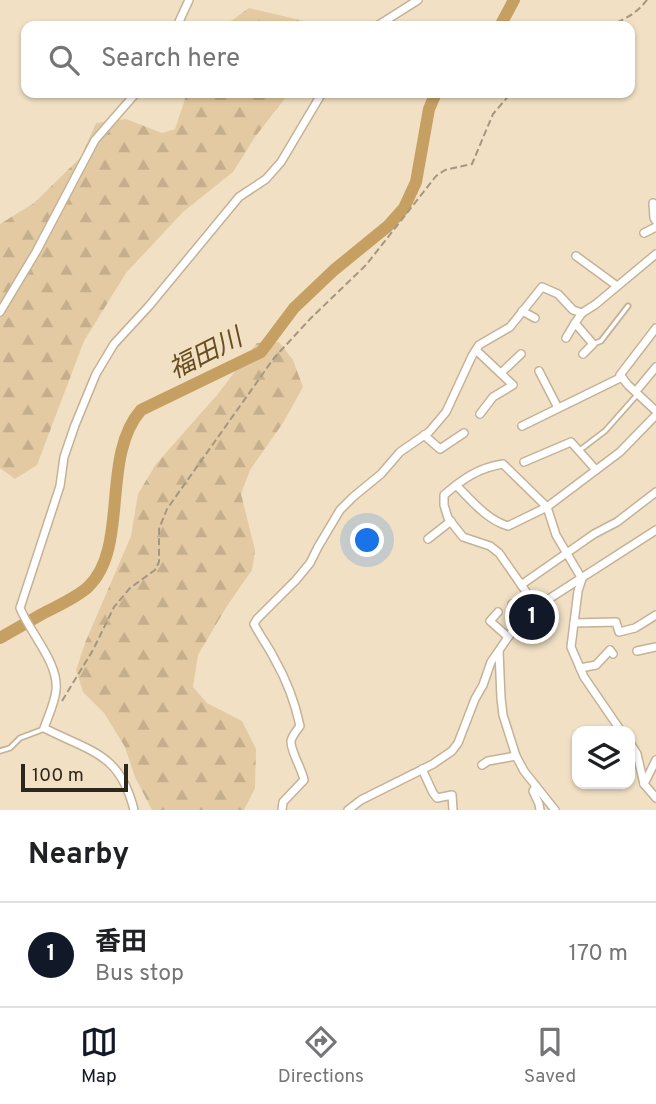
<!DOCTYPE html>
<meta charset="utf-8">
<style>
body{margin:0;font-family:Overpass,"Noto Sans JP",sans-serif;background:#f2f2f2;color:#202124}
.controls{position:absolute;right:21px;bottom:21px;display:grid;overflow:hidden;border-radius:14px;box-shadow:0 2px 5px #0004}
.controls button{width:63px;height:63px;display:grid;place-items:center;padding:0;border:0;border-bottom:2px solid #e0e0e0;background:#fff;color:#202124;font:35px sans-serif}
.scale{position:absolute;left:21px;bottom:18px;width:107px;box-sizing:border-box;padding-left:7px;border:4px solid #2d271c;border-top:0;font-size:19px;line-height:24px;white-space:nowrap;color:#2d271c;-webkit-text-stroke:5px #f1e0c4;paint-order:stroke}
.you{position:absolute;left:368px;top:541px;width:24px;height:24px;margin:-18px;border:5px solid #fff;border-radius:50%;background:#1a73e8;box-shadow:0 0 0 10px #1a73e833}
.badge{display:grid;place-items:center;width:46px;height:46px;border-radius:50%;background:#111827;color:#fff;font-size:23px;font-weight:700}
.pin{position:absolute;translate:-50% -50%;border:4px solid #fff;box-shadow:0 2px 7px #0006}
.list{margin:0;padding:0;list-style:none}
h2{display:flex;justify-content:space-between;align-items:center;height:91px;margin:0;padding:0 28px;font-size:30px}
h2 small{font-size:23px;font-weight:400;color:#757577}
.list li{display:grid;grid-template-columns:46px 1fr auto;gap:21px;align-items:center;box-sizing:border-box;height:105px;padding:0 28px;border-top:2px solid #e0e0e0}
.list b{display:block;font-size:26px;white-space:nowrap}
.list p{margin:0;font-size:23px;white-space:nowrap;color:#757577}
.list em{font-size:23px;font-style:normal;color:#757577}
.icon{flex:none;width:38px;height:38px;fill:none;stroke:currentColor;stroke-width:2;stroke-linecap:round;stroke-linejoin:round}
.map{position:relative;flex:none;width:656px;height:810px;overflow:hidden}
.search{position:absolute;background:#fff;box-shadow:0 2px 5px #0004;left:21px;right:21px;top:21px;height:77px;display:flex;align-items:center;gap:18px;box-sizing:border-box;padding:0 24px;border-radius:14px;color:#757577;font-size:26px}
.sheet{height:196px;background:#fff}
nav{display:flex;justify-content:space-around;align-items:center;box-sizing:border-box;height:98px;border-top:2px solid #e0e0e0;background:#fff;font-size:19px;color:#757577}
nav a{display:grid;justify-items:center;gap:4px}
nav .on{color:#111827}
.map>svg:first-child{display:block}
.forest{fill:url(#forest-firs)}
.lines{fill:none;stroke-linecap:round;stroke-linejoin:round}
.river{stroke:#c6a063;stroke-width:12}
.service-casing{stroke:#c4b298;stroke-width:7}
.minor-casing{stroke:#c4b298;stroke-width:10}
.path{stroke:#a39781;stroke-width:2;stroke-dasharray:7 3.5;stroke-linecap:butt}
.service{stroke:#fff;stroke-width:3.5}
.minor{stroke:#fff;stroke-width:7}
.labels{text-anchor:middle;stroke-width:7;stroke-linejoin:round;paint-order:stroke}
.water-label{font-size:26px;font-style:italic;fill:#684d1f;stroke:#f1e0c4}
</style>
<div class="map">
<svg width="656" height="810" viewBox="0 0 656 810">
<defs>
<pattern id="forest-firs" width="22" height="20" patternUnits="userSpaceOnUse" patternTransform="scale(1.75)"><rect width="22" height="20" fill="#e4caa2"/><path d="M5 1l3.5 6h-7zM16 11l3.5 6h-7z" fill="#c4ae8b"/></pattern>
</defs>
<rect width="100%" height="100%" fill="#f1e0c4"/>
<g class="forest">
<polygon points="249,8 304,21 313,26 224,26"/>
<polygon points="187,93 289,93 255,137 233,172 183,212 126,273 84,341 37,465 15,479 0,468 0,224 34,203 81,157 96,123 126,119 162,133 175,129"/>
<polygon points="279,342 293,360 303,387 283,423 250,470 241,494 255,550 252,570 227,606 198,655 193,687 207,703 242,721 256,749 255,788 244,810 152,810 135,777 125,747 104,713 83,692 76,670 85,643 131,536 138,494 156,464 217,395 257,343"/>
</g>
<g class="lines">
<g class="river">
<polyline points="500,26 514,0"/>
<path d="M0,638C14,630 28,622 42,614C57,606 76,598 88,587C130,547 100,457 141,410L261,352L294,308L334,270L388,226L404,208L416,182L429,109L436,93"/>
</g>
<g class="service-casing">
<g id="service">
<polyline points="593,344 601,341 628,306"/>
<polyline points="580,450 605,431 637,395"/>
<polyline points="0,751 10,748 20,738 44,729"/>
</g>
</g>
<g class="minor-casing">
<g id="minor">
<polyline points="177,26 189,0"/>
<polyline points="377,26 418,0"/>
<polyline points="653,203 654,218 656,221"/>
<polyline points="644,233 656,227"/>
<polyline points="576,256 617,286"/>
<polyline points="522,311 535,318"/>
<polyline points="0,312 36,252 95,140 136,93"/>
<polyline points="582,313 575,323 593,344 583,354"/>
<polyline points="656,328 620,375 628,385 656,411"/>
<polyline points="566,338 575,323"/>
<polyline points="476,350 513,385 493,397 480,414"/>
<polyline points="539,371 558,408"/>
<polyline points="501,373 521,354"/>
<polyline points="636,391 656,367"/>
<polyline points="522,426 622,377"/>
<polyline points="424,435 440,449 464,433"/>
<polyline points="524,462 571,442 596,470"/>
<path d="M456,485C471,500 487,520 508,526L547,507L503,464C478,468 464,478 444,495V505L448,518L463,537L490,546L499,553L536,606"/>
<polyline points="428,539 451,521"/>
<polyline points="521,585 594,534 617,522 656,492"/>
<polyline points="512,604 524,616"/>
<polyline points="498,612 490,621 508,637"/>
<polyline points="574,623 616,622 619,632 635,628 656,615"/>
<polyline points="499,651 501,698 503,715 516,756 524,771 555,810"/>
<polyline points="637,651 656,647"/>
<polyline points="580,668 596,665 610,650 613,654"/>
<polyline points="621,731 584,677 571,647 578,591 582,579 556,535 547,507 620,452 656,415"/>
<polyline points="630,743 637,754 644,784 656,798"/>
<polyline points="482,765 488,761 516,756"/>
<polyline points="422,769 433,793 437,798 452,795 453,810"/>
<polyline points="644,784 656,760"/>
<polyline points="536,786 533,791 539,804 540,810"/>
<path d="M134,810C120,753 91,752 44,728C48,717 55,702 56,690C59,663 30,633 20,608L60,486L64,457L75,425L96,374L114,344L149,306L239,197L266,179L281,162L322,93"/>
<path d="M282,810L283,802L304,780C302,769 290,750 291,741C292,736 297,730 300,726C295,702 286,679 274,658C268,646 260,636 254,624L257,619L296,580L310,563L318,547L340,510L353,497L381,474L400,452L429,432L446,412L472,356L479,345L510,327L542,287L558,294L573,310L582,313L596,304L656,254"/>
<polyline points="348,810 361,800 433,764 452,751 458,743 475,699 483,685 491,662 513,630 527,613 656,530"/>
</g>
</g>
<g class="path">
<path d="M607,26C624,20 636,14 647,0"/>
<polyline points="62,701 93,650 114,607 130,588 155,570 159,562 159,529 167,509 274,358 310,319 366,265 436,176 445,170 472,164 493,114 511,93"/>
</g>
<use href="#service" class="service"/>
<use href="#minor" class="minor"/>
</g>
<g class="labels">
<g class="water-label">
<text transform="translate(205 353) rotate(-27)" y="9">福田川</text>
</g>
</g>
</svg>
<div class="controls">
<button><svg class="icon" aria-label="layers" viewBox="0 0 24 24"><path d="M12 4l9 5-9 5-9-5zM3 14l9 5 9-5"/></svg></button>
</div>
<div class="scale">100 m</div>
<div class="you"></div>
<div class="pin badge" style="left:532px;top:617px">1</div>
<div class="search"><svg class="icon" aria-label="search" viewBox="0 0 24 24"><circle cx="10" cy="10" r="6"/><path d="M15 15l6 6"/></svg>Search here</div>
</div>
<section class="sheet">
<h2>Nearby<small></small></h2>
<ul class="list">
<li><span class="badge">1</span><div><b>香田</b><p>Bus stop</p></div><em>170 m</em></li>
</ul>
</section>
<nav>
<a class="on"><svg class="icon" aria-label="map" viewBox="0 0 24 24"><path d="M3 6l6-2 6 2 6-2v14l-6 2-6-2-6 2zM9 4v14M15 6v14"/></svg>Map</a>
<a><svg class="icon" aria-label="directions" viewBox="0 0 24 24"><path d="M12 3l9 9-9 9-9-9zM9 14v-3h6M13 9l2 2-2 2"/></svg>Directions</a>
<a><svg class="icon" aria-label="saved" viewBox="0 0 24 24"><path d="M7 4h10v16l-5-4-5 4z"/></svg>Saved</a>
</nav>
